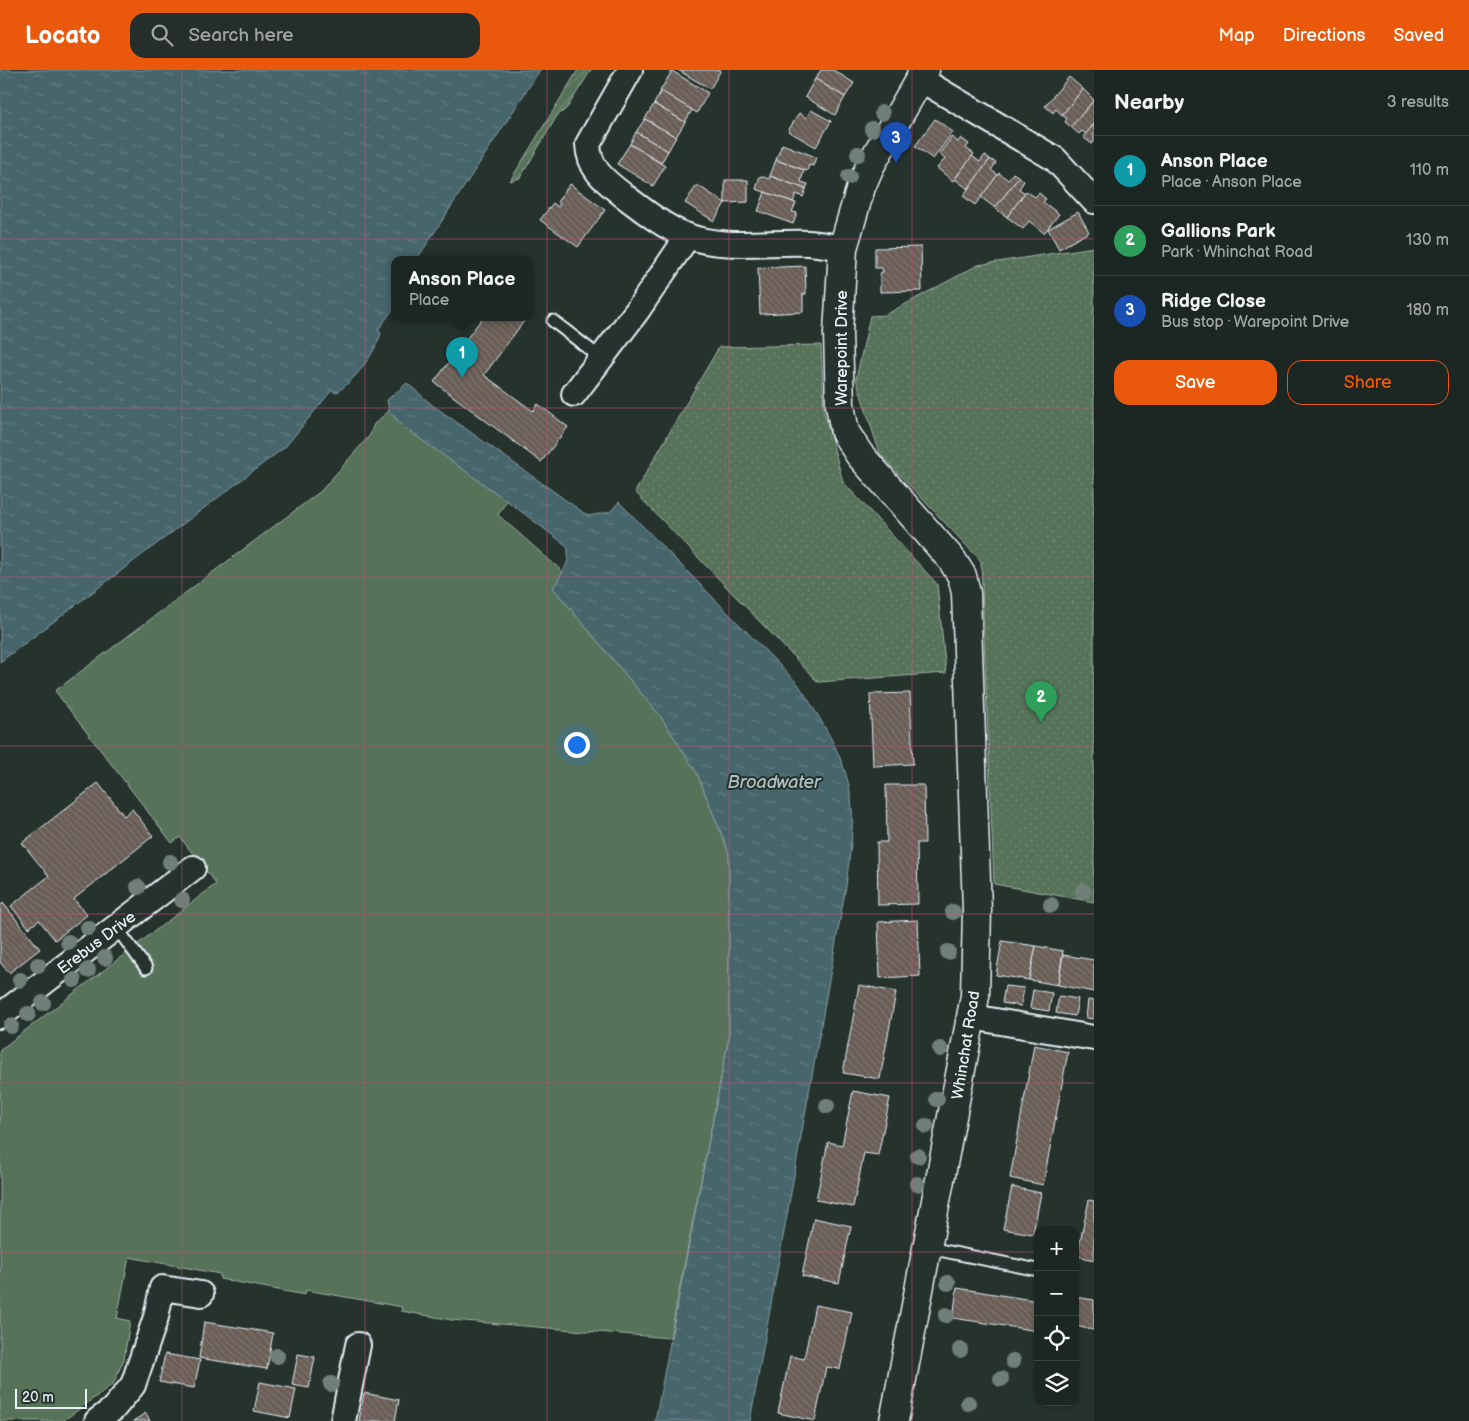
<!DOCTYPE html>
<meta charset="utf-8">
<style>
body{margin:0;font-family:"Balsamiq Sans",sans-serif;background:#252e2a;color:#f1f3f6}
.controls{position:absolute;right:15px;bottom:15px;display:grid;overflow:hidden;border-radius:10px;box-shadow:0 1px 4px #0004}
.controls button{width:45px;height:45px;display:grid;place-items:center;padding:0;border:0;border-bottom:1px solid #3a4340;background:#1c2622;color:#f1f3f6;font:25px sans-serif}
.scale{position:absolute;left:15px;bottom:12px;width:72px;box-sizing:border-box;padding-left:5px;border:2px solid #e8f1f8;border-top:0;font-size:14px;line-height:18px;white-space:nowrap;color:#e8f1f8;-webkit-text-stroke:4px #26332d;paint-order:stroke}
.you{position:absolute;left:576px;top:674px;width:18px;height:18px;margin:-12px;border:4px solid #fff;border-radius:50%;background:#1a73e8;box-shadow:0 0 0 8px #1a73e833}
.badge{display:grid;place-items:center;width:32px;height:32px;border-radius:50%;background:#ea580c;color:#fff;font-size:16px;font-weight:700}
.pin{position:absolute;translate:-50% -41px;filter:drop-shadow(0 1px 2px #0008)}
.pin::after{content:'';position:absolute;top:26px;width:18px;height:15px;background:inherit;clip-path:polygon(0 0,100% 0,50% 100%)}
.popup{position:absolute;left:391px;top:186px;width:142px;height:65px;box-sizing:border-box;display:grid;place-content:center;border-radius:10px;background:#1c2622;filter:drop-shadow(0 1px 4px #0005);font-size:16px;white-space:nowrap;color:#a0a5a5}
.popup b{font-size:19px;color:#f1f3f6}
.popup::after{content:'';position:absolute;left:50%;top:100%;margin-left:-10px;border:10px solid transparent;border-top-color:#1c2622}
.list{margin:0;padding:0;list-style:none}
h2{display:flex;justify-content:space-between;align-items:center;height:65px;margin:0;padding:0 20px;font-size:21px}
h2 small{font-size:16px;font-weight:400;color:#a0a5a5}
.list li{display:grid;grid-template-columns:32px 1fr auto;gap:15px;align-items:center;box-sizing:border-box;height:70px;padding:0 20px;border-top:1px solid #3a4340}
.list b{display:block;font-size:19px;white-space:nowrap}
.list p{margin:0;font-size:16px;white-space:nowrap;color:#a0a5a5}
.list em{font-size:16px;font-style:normal;color:#a0a5a5}
.actions{display:flex;gap:10px;padding:15px 20px}
.actions a{flex:1;padding:11px 0;border:1px solid #ea580c;border-radius:15px;text-align:center;font-size:18px;color:#ea580c}
.actions .main{background:#ea580c;color:#fff}
.icon{flex:none;width:28px;height:28px;fill:none;stroke:currentColor;stroke-width:2;stroke-linecap:round;stroke-linejoin:round}
.map{position:relative;flex:none;width:1094px;height:1351px;overflow:hidden}
header{display:flex;align-items:center;gap:30px;box-sizing:border-box;height:70px;padding:0 25px;background:#ea580c;color:#fff}
header strong{font-size:24px}
nav{display:flex;gap:28px;margin-inline-start:auto;font-size:18px}
.search{width:350px;height:45px;background:#252e2a;display:flex;align-items:center;gap:12px;box-sizing:border-box;padding:0 18px;border-radius:15px;color:#a0a5a5;font-size:19px}
main{display:flex}
aside{flex:1;background:#1c2622}
.map>svg:first-child{display:block}
.grass{fill:#567259;stroke:#9fb2a8}
.park{fill:url(#park-dots);stroke:#9fb2a8}
.garden{fill:url(#garden-furrows);stroke:#9fb2a8}
.water{fill:url(#water-ripples);stroke:#879ea4}
.building{fill:url(#building-back-hatch);stroke:#e8f1f8}
.lines{fill:none;stroke-linecap:round;stroke-linejoin:round}
.lane-casing{stroke:#e8f1f8;stroke-width:15}
.street-casing{stroke:#e8f1f8;stroke-width:28}
.secondary-casing{stroke:#e8f1f8;stroke-width:31}
.lane{stroke:#26332d;stroke-width:11}
.street{stroke:#26332d;stroke-width:24}
.secondary{stroke:#26332d;stroke-width:28}
.tree{fill:#717f79}
.grid{fill:none;stroke:#cc4e82;stroke-width:1;stroke-opacity:0.55}
.labels{text-anchor:middle;stroke-width:4;stroke-linejoin:round;paint-order:stroke}
.street-label{font-size:16px;fill:#e8f1f8;stroke:#26332d}
.water-label{font-size:18px;font-style:italic;fill:#afc0c7;stroke:#26332d}
</style>
<header>
<strong>Locato</strong>
<div class="search"><svg class="icon" aria-label="search" viewBox="0 0 24 24"><circle cx="10" cy="10" r="6"/><path d="M15 15l6 6"/></svg>Search here</div>
<nav><a>Map</a><a>Directions</a><a>Saved</a></nav>
</header>
<main>
<div class="map">
<svg width="1094" height="1351" viewBox="0 0 1094 1351">
<defs>
<pattern id="park-dots" width="8" height="8" patternUnits="userSpaceOnUse" patternTransform="scale(1.25)"><rect width="8" height="8" fill="#567259"/><path d="M2 2h.1M6 6h.1" fill="none" stroke="#6e8772" stroke-width="1.8" stroke-linecap="round"/></pattern>
<pattern id="garden-furrows" width="10" height="10" patternUnits="userSpaceOnUse" patternTransform="scale(1.25)"><rect width="10" height="10" fill="#567259"/><path d="M-1 1l2-2M0 10L10 0M9 11l2-2" fill="none" stroke="#6e8772"/></pattern>
<pattern id="water-ripples" width="26" height="14" patternUnits="userSpaceOnUse" patternTransform="scale(1.25)"><rect width="26" height="14" fill="#46666c"/><path d="M2 4q2-2 4 0t4 0M15 11q2-2 4 0t4 0" fill="none" stroke="#617c82"/></pattern>
<pattern id="building-back-hatch" width="6" height="6" patternUnits="userSpaceOnUse" patternTransform="scale(1.25)"><rect width="6" height="6" fill="#695d56"/><path d="M-1 5l2 2M0 0l6 6M5-1l2 2" fill="none" stroke="#7e756f"/></pattern>
</defs>
<rect width="100%" height="100%" fill="#26332d"/>
<filter id="ink" filterUnits="userSpaceOnUse"><feTurbulence type="fractalNoise" baseFrequency=".02" numOctaves="2"/><feDisplacementMap in="SourceGraphic" scale="10" xChannelSelector="R" yChannelSelector="G"/><feConvolveMatrix kernelMatrix="1 2 1 2 8 2 1 2 1" color-interpolation-filters="sRGB"/></filter>
<g filter="url(#ink)">
<polygon class="grass" points="389,341 405,358 507,430 498,445 563,502 553,518 661,647 697,703 729,783 729,967 670,1268 452,1250 401,1241 402,1237 306,1220 305,1225 220,1209 220,1204 129,1187 117,1248 130,1251 124,1289 113,1314 63,1351 0,1351 0,980 216,814 180,767 172,773 55,621 321,421 370,365 374,354"/>
<g class="park">
<polygon points="1094,177 1094,832 994,814 981,491 880,384 856,309 870,246 885,245 978,195"/>
<polygon points="821,275 824,342 843,412 937,514 946,603 818,612 635,422 719,277"/>
</g>
<polygon class="garden" points="578,0 591,0 567,38 557,46 520,108 510,111"/>
<g class="water">
<path d="M0,0H540L417,189H394V238L378,260L381,263C374,285 355,310 336,323L332,320L285,377L0,592Z"/>
<path d="M407,313L431,334L588,446L610,442L619,432L798,614C820,648 846,687 851,728C855,757 849,787 846,816L750,1351H655L729,967V783L697,703L661,647L553,518C561,504 572,493 567,476L506,430L405,358L389,341L387,330Z"/>
</g>
<g class="building">
<polygon points="678,0 721,0 710,19"/>
<polygon points="821,0 833,0 854,13 845,27 815,9"/>
<polygon points="672,1 708,23 697,43 660,21"/>
<polygon points="1069,7 1083,19 1062,45 1056,39 1053,43 1045,36"/>
<polygon points="815,9 845,27 835,45 805,27"/>
<polygon points="1083,19 1094,30 1071,57 1065,52 1067,49 1062,45"/>
<polygon points="661,21 692,40 685,52 654,34"/>
<polygon points="1094,30 1094,54 1086,64 1082,61 1079,64 1071,57"/>
<polygon points="654,34 685,52 676,67 645,49"/>
<polygon points="811,40 831,51 816,77 788,61 799,43 806,48"/>
<polygon points="645,49 676,67 668,81 636,62"/>
<polygon points="935,49 953,62 933,89 915,76"/>
<polygon points="1094,54 1094,72 1092,74 1083,67"/>
<polygon points="636,62 668,81 661,93 630,74"/>
<polygon points="952,67 958,72 961,68 969,74 966,78 974,84 953,111 937,98 945,89 939,84"/>
<polygon points="630,74 665,96 653,116 617,94"/>
<polygon points="782,74 816,87 813,96 809,95 807,101 776,90"/>
<polygon points="985,85 990,89 968,119 955,109 972,86 980,92"/>
<polygon points="990,89 996,93 991,100 998,105 975,135 963,126"/>
<polygon points="776,90 804,100 801,112 808,114 806,119 770,106"/>
<polygon points="999,103 1008,110 1013,103 1019,107 995,138 981,127"/>
<polygon points="760,106 769,109 770,106 806,119 803,127 796,124 793,132 756,119"/>
<polygon points="1019,107 1024,111 1019,119 1025,123 1007,147 995,138"/>
<polygon points="725,110 748,110 748,132 725,133"/>
<polygon points="570,114 605,140 578,177 540,150 553,133 558,137 560,134 557,132"/>
<polygon points="697,115 725,133 714,151 685,133"/>
<polygon points="1026,121 1035,127 1039,123 1046,129 1043,132 1059,144 1044,163 1029,151 1023,159 1007,147"/>
<polygon points="765,122 796,133 792,142 797,143 793,154 758,141"/>
<polygon points="1078,142 1089,162 1059,179 1048,159"/>
<polygon points="921,177 922,221 880,222 880,203 883,202 882,198 875,198 875,178"/>
<polygon points="805,196 806,224 803,224 803,242 760,244 758,198"/>
<polygon points="483,247 527,247 484,305 533,341 538,334 568,357 541,392 434,312"/>
<polygon points="910,623 913,694 873,696 870,624"/>
<polygon points="98,713 124,746 132,739 153,766 74,829 87,845 55,870 39,850 29,858 11,836 49,806 22,773"/>
<polygon points="886,715 924,715 925,773 917,773 918,834 878,835 877,772 887,772"/>
<polygon points="3,833 40,879 9,903 0,892 0,836"/>
<polygon points="918,850 920,906 880,908 878,852"/>
<polygon points="1002,871 1036,876 1029,910 996,905"/>
<polygon points="1036,876 1063,881 1058,915 1029,910"/>
<polygon points="1063,885 1094,890 1094,922 1058,915"/>
<polygon points="859,915 896,922 880,1009 843,1003"/>
<polygon points="1005,916 1024,918 1021,936 1002,933"/>
<polygon points="1033,920 1052,923 1049,941 1030,938"/>
<polygon points="1059,926 1078,929 1075,946 1056,943"/>
<polygon points="1088,930 1094,931 1094,949 1086,948"/>
<polygon points="1034,975 1068,982 1043,1115 1010,1108"/>
<polygon points="853,1021 890,1028 878,1085 864,1083 853,1137 816,1130 828,1072 842,1075"/>
<polygon points="1012,1117 1041,1123 1033,1164 1003,1159"/>
<polygon points="1089,1130 1094,1131 1094,1190 1077,1186"/>
<polygon points="814,1148 851,1156 839,1213 802,1206"/>
<polygon points="957,1218 1038,1231 1038,1261 953,1248"/>
<polygon points="1075,1227 1094,1230 1094,1260 1075,1256"/>
<polygon points="815,1235 852,1242 840,1299 826,1297 815,1351 778,1343 790,1286 804,1289"/>
<polygon points="204,1252 273,1263 267,1299 199,1288"/>
<polygon points="165,1284 200,1290 194,1318 159,1312"/>
<polygon points="298,1284 315,1287 309,1318 292,1315"/>
<polygon points="260,1312 296,1319 290,1348 254,1341"/>
<polygon points="364,1323 399,1330 395,1351 359,1351"/>
<polygon points="146,1343 150,1351 133,1351"/>
</g>
<g class="lines">
<g class="lane-casing">
<g id="lane">
<polyline points="553,251 601,288"/>
<polyline points="116,857 146,898"/>
<polyline points="929,1178 1038,1200"/>
</g>
</g>
<g class="street-casing">
<g id="street">
<path d="M630,0L588,74C589,99 604,110 623,125C643,140 664,157 687,166C726,180 769,171 809,173C821,174 832,176 843,178"/>
<polyline points="920,9 1055,89 1094,131"/>
<polyline points="574,324 637,241 688,166"/>
<polyline points="0,946 193,798"/>
<polyline points="972,947 1094,968"/>
<polyline points="97,1351 113,1339 133,1315 156,1247 162,1218 201,1224"/>
<polyline points="343,1351 358,1275"/>
</g>
</g>
<g class="secondary-casing">
<polyline id="secondary" points="894,1351 975,926 977,840 966,523 962,506 952,490 859,384 845,362 840,335 838,263 843,178 861,117 870,96 925,0"/>
</g>
<use href="#lane" class="lane"/>
<use href="#street" class="street"/>
<use href="#secondary" class="secondary"/>
</g>
<g class="tree">
<circle cx="882" cy="43" r="8"/>
<circle cx="872" cy="59" r="8"/>
<circle cx="858" cy="84" r="8"/>
<circle cx="849" cy="107" r="8"/>
<circle cx="170" cy="792" r="8"/>
<circle cx="138" cy="817" r="8"/>
<circle cx="1083" cy="821" r="8"/>
<circle cx="182" cy="830" r="8"/>
<circle cx="1051" cy="835" r="8"/>
<circle cx="953" cy="842" r="8"/>
<circle cx="88" cy="858" r="8"/>
<circle cx="68" cy="872" r="8"/>
<circle cx="948" cy="882" r="8"/>
<circle cx="105" cy="888" r="8"/>
<circle cx="38" cy="895" r="8"/>
<circle cx="88" cy="900" r="8"/>
<circle cx="20" cy="910" r="8"/>
<circle cx="74" cy="910" r="8"/>
<circle cx="43" cy="933" r="8"/>
<circle cx="28" cy="944" r="8"/>
<circle cx="11" cy="956" r="8"/>
<circle cx="940" cy="979" r="8"/>
<circle cx="937" cy="1029" r="8"/>
<circle cx="827" cy="1036" r="8"/>
<circle cx="926" cy="1056" r="8"/>
<circle cx="918" cy="1086" r="8"/>
<circle cx="917" cy="1114" r="8"/>
<circle cx="948" cy="1213" r="8"/>
<circle cx="946" cy="1245" r="8"/>
<circle cx="960" cy="1280" r="8"/>
<circle cx="277" cy="1286" r="8"/>
<circle cx="1013" cy="1291" r="8"/>
<circle cx="1001" cy="1309" r="8"/>
<circle cx="331" cy="1314" r="8"/>
<circle cx="968" cy="1333" r="8"/>
</g>
</g>
<path class="grid" d="M182,0V1351M365,0V1351M547,0V1351M729,0V1351M912,0V1351M0,169H1094M0,338H1094M0,507H1094M0,676H1094M0,844H1094M0,1013H1094M0,1182H1038M1075,1182H1094"/>
<g class="labels">
<g class="street-label">
<text transform="translate(841 278) rotate(-90)" y="6">Warepoint Drive</text>
<text transform="translate(96 872) rotate(-37)" y="6">Erebus Drive</text>
<text transform="translate(965 975) rotate(-81)" y="6">Whinchat Road</text>
</g>
<g class="water-label">
<text x="774" y="718">Broadwater</text>
</g>
</g>
</svg>
<div class="controls">
<button>+</button>
<button>−</button>
<button><svg class="icon" aria-label="locate" viewBox="0 0 24 24"><circle cx="12" cy="12" r="6"/><path d="M12 2v4M12 18v4M2 12h4M18 12h4"/></svg></button>
<button><svg class="icon" aria-label="layers" viewBox="0 0 24 24"><path d="M12 4l9 5-9 5-9-5zM3 14l9 5 9-5"/></svg></button>
</div>
<div class="scale">20 m</div>
<div class="you"></div>
<div class="pin badge" style="left:462px;top:308px;background:#0f9aa8">1</div>
<div class="popup"><b>Anson Place</b>Place</div>
<div class="pin badge" style="left:1041px;top:652px;background:#2e9e5b">2</div>
<div class="pin badge" style="left:896px;top:93px;background:#1a4fb4">3</div>
</div>
<aside>
<h2>Nearby<small>3 results</small></h2>
<ul class="list">
<li><span class="badge" style="background:#0f9aa8">1</span><div><b>Anson Place</b><p>Place · Anson Place</p></div><em>110 m</em></li>
<li><span class="badge" style="background:#2e9e5b">2</span><div><b>Gallions Park</b><p>Park · Whinchat Road</p></div><em>130 m</em></li>
<li><span class="badge" style="background:#1a4fb4">3</span><div><b>Ridge Close</b><p>Bus stop · Warepoint Drive</p></div><em>180 m</em></li>
</ul>
<div class="actions"><a class="main">Save</a><a>Share</a></div>
</aside>
</main>
